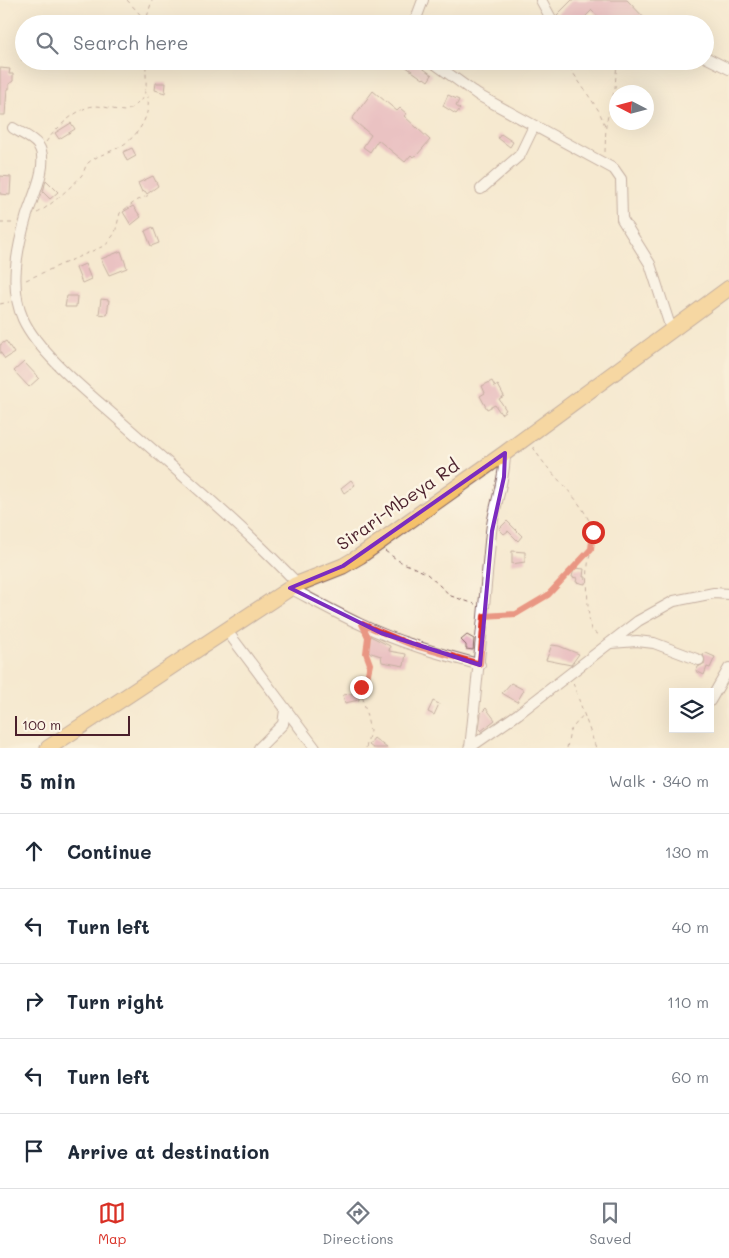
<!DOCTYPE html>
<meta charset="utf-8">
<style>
body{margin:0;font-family:Mali,sans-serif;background:#f6f6f7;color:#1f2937}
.controls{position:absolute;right:15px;bottom:15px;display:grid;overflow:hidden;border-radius:0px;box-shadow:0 5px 20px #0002}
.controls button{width:45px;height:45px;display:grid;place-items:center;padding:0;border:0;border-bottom:1px solid #e0e1e3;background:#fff;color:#1f2937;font:25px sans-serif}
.compass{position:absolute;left:609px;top:85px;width:45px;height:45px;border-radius:50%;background:#fff;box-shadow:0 5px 20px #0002;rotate:276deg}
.scale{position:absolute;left:15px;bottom:12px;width:115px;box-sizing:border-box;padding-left:5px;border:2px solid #4a1f2b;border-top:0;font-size:14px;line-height:18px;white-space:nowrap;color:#4a1f2b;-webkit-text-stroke:4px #fcf5e5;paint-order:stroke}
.stop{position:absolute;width:15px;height:15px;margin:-11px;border:4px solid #d93025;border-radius:50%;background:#fff}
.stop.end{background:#d93025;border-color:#fff;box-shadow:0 1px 5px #0008}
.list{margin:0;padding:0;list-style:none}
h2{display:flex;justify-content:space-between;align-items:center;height:65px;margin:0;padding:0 20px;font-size:21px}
h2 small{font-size:16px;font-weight:400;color:#747a83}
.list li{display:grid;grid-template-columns:32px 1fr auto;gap:15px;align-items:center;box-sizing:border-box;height:75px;padding:0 20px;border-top:1px solid #e0e1e3}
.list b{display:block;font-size:19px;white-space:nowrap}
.list em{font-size:16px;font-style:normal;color:#747a83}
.icon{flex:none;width:28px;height:28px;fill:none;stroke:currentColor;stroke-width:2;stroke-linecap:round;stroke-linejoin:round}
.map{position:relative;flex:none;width:729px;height:748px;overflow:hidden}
.search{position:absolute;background:#fff;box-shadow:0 5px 20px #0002;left:15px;right:15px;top:15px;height:55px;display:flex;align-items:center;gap:12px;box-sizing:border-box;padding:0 18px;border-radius:28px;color:#747a83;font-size:19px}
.sheet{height:440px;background:#fff}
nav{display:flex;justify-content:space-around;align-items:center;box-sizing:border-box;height:70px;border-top:1px solid #e0e1e3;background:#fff;font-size:14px;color:#747a83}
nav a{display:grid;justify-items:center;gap:2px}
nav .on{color:#d93025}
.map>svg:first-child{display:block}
.building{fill:#dc92b2}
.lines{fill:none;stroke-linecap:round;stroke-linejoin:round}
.minor-casing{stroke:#866665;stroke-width:12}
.highway-casing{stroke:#866665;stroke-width:17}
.path{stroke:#866665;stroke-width:1;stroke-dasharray:4 4;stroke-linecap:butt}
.minor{stroke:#fff;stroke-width:10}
.highway{stroke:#f5c16b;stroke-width:15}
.route{stroke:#d93025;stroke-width:6}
.marked{fill:none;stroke:#7b2cbf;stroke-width:4;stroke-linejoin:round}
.labels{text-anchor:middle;stroke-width:5;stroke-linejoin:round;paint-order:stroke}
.street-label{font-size:18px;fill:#4a1f2b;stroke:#fcf5e5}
</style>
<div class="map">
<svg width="729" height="748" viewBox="0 0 729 748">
<rect width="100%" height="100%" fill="#fcf5e5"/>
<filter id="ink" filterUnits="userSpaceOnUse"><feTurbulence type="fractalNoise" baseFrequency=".02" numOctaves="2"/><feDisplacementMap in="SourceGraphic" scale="10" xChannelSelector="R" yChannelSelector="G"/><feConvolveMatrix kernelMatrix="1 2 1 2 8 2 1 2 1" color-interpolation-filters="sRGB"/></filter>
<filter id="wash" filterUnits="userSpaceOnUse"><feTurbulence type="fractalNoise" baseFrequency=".0096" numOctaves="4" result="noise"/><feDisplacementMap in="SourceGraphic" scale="20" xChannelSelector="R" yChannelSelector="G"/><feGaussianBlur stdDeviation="1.12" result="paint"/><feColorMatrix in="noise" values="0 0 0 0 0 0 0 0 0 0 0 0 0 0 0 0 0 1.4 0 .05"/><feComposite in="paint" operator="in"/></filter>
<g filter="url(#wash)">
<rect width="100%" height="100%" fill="#f6e9d0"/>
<g id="blocks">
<g class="building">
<polygon points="572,0 627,0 650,24 605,24 592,10 578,24 563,24 557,15"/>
<polygon points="398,61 413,61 432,75 428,81 424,78 423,79"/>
<polygon points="0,68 10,69 9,74 13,74 13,81 9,84 9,89 7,89 5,115 0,115"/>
<polygon points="156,83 166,83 165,93 155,90"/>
<polygon points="373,91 397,111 400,108 407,114 404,116 430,140 417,155 413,157 411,155 405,162 378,140 370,152 363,147 371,135 352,119"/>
<polygon points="448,95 459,100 456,106 460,109 456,114 443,106"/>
<polygon points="71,123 75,129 59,139 55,133"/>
<polygon points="501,134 513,142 510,147 498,138"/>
<polygon points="132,148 136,156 127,161 123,152"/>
<polygon points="0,176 11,177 10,195 0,194"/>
<polygon points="153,176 158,186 147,194 145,191 142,192 138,183"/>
<polygon points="46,180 58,192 50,199 43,192"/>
<polygon points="133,206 141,217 131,225 123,212"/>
<polygon points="153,227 159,243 151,246 145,231"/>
<polygon points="121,251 127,268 109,275 101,259"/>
<polygon points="85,264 91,279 82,283 76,268"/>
<polygon points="67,296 77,296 76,307 65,307"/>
<polygon points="101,299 109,300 107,315 99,314"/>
<polygon points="6,341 14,353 5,359 0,352 0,345"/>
<polygon points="24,362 39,378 29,387 14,371"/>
<polygon points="492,381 495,387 498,385 504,396 499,399 506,410 501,414 495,405 487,409 480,396 485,393 482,386"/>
<polygon points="351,480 355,485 344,493 341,488"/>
<polygon points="507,521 522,536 518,541 508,531 504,534 499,529"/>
<polygon points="512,551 525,552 525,562 512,564"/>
<polygon points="574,568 584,569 583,577 586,577 585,584 576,582 577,578 572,577"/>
<polygon points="467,635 474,639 473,650 466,649 466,645 461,640"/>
<polygon points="370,636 390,646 389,651 406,654 404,666 382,662 381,656 368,652"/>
<polygon points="552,645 559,646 579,654 571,665 546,660"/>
<polygon points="706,653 715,657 710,668 707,667 704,675 696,671 698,667 705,663 703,654"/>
<polygon points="511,683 524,690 517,702 502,693"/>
<polygon points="358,693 359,700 345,703 343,695"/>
<polygon points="433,701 439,704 434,715 428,712"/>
<polygon points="486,708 495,720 481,731 479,729 481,713"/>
<polygon points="374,738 387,748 373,748 369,745"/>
</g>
</g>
</g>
<g filter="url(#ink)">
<use href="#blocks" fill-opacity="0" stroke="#866665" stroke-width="1"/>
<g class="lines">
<g class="minor-casing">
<g id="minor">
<polyline points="541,0 554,24"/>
<polyline points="414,24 423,0"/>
<polyline points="705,57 729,69"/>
<polyline points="431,61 478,95 614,169 621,179 622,219 650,264 671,329"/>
<path d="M13,128C21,133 33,138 38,145C51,163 31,200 26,218C17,249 9,288 23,319C39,354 90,394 119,420C180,474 242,525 298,584"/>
<polyline points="481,189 520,155 534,126"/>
<path d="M290,588C330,609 370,632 413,645C435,653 457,658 480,665"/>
<polyline points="227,631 315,748"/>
<polyline points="611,643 637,641 654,643 699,660"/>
<polyline points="710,701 729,668"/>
<polyline points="259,748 283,724 285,710"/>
<polyline points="469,748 518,714 638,621 674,601 714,593 729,594"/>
<path d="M470,748C478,676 484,604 491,532C494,505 505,481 505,453"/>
</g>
</g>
<g class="highway-casing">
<polyline id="highway" points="48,748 295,585 343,566 360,556 505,453 729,288"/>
</g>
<g class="path">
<polyline points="127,0 146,21"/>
<polyline points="145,24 152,0"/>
<polyline points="21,60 24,60"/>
<polyline points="565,61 599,111 606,128"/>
<path d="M46,142C55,129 79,106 95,106C106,106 116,111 126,111C152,98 145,86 146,61"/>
<polyline points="605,152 606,124 615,88 617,61"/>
<path d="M37,213C44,211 77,182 81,176C85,172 84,167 88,163C97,155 109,153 119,147C138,138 153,113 147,93"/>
<polyline points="0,223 16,223"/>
<polyline points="26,280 106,245 115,233 120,213 136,201 149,195"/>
<polyline points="0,304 9,302"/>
<path d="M533,447C550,477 582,496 593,531C596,542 589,554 588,565C587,586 587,609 591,630L601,637"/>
<polyline points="385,551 399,561 426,573 451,596 475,604"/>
<path d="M492,615C500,615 509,616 516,613C547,604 569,572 591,549"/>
<polyline points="573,683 596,748"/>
<polyline points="366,748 370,731 361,689 367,678 370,664 366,653 368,638"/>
<polyline points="567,748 570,731 583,715"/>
</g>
<use href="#minor" class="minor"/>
<use href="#highway" class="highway"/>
</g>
</g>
<g class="lines" filter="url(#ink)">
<polyline class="route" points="361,687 367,678 370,664 366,653 368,637 362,624 412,645 480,664 484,616 516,614 548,595 591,549 593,532"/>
</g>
<path d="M0 0H729V748H0ZM505,453L504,477L492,531L480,665L381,633L290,588L343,566Z" fill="#f6e9d0" fill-opacity=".55" fill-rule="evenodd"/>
<path class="marked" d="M505,453L504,477L492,531L480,665L381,633L290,588L343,566Z"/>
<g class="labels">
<g class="street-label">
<text transform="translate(398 505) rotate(-35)" y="6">Sirari-Mbeya Rd</text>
</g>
</g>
</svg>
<div class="controls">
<button><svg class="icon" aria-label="layers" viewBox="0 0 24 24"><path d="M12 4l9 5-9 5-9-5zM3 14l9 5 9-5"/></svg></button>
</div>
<svg class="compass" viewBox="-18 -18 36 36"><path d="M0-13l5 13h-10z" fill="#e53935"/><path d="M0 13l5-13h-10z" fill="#747a83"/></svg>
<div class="scale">100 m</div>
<div class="stop" style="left:593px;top:532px"></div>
<div class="stop end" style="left:361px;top:687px"></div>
<div class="search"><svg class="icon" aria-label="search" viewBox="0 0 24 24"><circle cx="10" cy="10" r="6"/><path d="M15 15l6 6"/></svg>Search here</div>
</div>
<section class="sheet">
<h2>5 min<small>Walk · 340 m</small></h2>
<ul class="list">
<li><svg class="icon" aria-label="ahead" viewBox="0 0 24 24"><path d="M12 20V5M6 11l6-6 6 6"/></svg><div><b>Continue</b></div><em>130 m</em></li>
<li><svg class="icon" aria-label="left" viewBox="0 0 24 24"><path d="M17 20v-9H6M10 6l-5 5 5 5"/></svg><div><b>Turn left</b></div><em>40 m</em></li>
<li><svg class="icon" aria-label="right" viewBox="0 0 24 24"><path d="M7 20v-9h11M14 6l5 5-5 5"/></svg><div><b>Turn right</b></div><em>110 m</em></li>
<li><svg class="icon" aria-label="left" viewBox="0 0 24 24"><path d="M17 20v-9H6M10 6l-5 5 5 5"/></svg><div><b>Turn left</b></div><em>60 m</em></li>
<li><svg class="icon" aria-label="arrive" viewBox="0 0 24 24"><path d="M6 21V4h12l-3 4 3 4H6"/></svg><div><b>Arrive at destination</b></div></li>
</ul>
</section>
<nav>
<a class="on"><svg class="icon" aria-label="map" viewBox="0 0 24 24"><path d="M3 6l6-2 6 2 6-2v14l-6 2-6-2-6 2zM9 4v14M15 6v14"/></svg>Map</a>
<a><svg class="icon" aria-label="directions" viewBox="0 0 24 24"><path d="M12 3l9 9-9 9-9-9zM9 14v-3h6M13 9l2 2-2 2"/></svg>Directions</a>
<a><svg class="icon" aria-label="saved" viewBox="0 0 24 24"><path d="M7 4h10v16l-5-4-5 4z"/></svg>Saved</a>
</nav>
